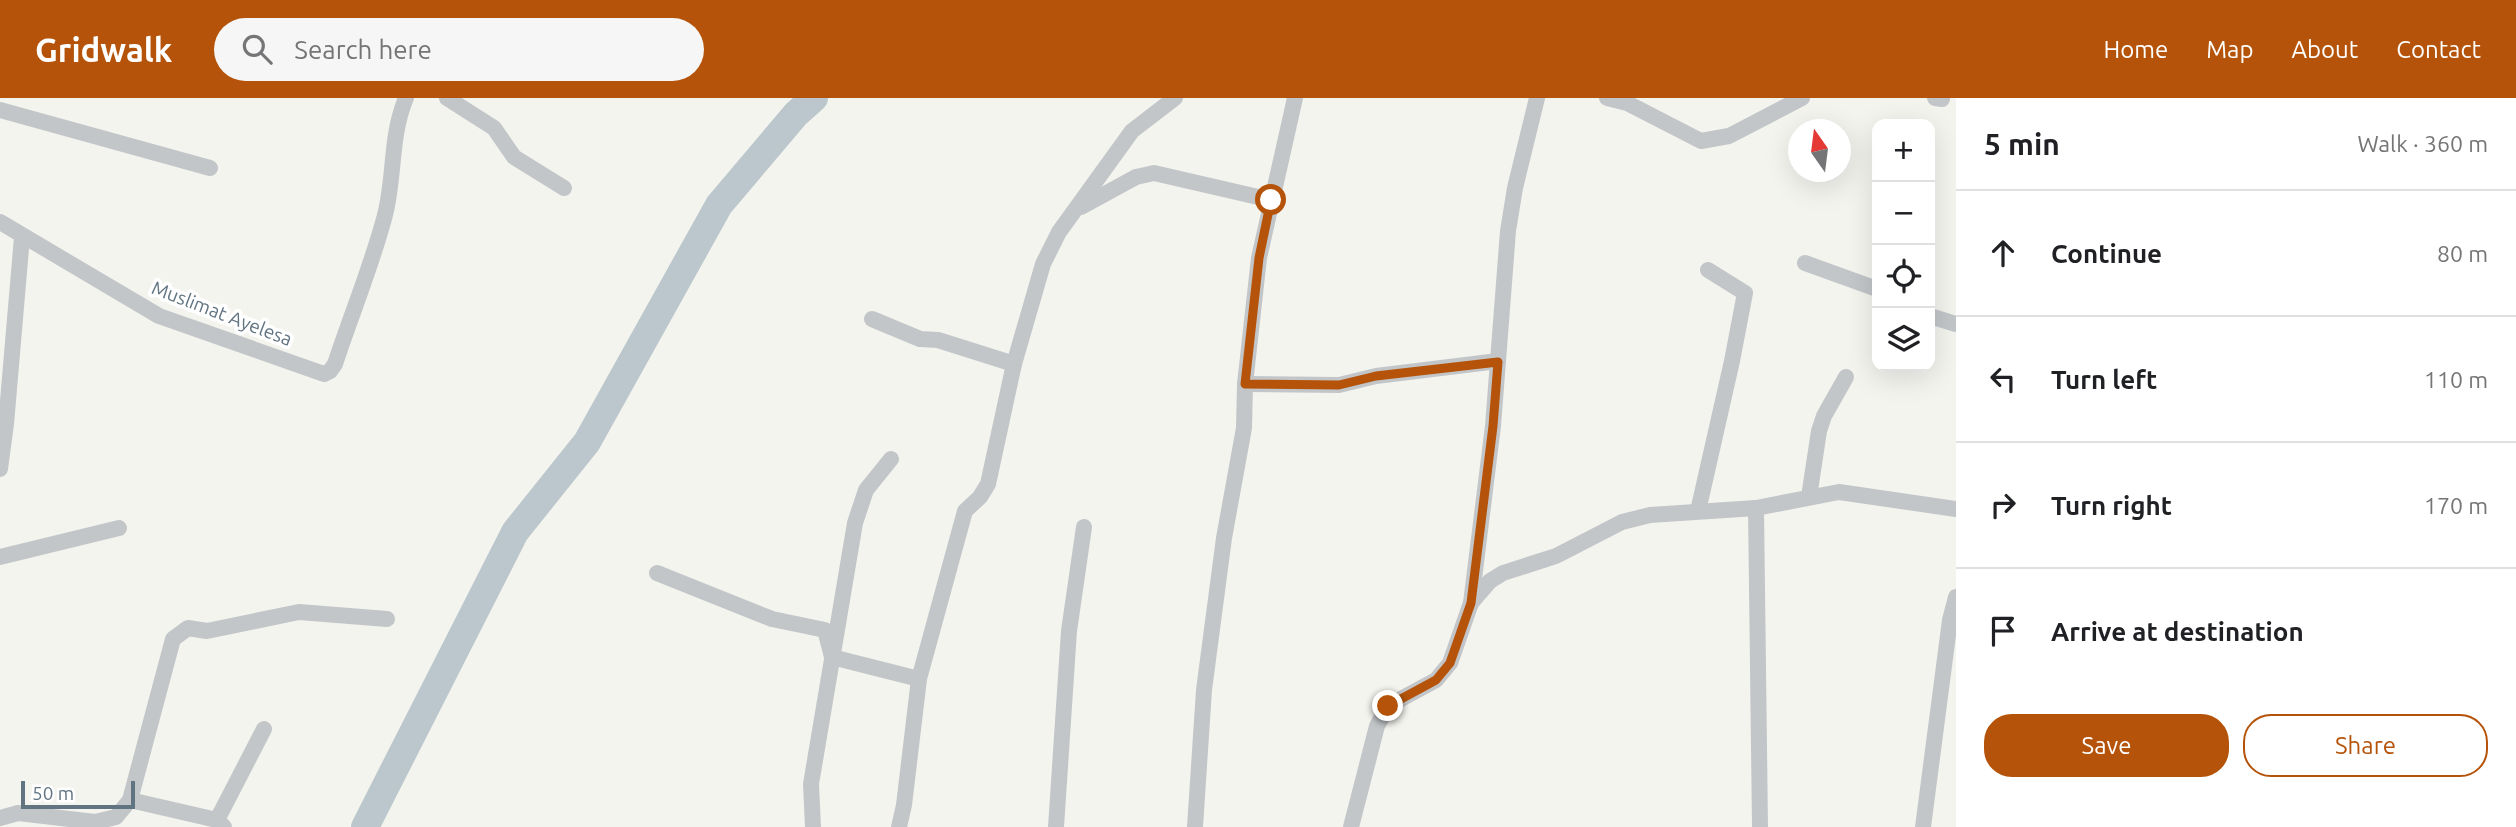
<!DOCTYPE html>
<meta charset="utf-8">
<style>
body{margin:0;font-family:Ubuntu,sans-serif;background:#f6f6f6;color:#202124}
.controls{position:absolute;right:21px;top:21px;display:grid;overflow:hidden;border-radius:14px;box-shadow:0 7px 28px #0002}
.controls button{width:63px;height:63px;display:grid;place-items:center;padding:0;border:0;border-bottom:2px solid #e0e0e0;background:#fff;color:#202124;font:35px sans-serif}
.compass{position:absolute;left:1788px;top:21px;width:63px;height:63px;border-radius:50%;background:#fff;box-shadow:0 7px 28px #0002;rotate:346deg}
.scale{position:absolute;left:21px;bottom:18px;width:114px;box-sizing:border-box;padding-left:7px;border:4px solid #617482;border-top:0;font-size:19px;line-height:24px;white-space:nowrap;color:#617482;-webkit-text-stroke:5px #fff;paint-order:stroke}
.stop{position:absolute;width:21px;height:21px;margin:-16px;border:5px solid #b45309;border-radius:50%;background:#fff}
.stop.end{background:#b45309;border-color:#fff;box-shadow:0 2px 7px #0008}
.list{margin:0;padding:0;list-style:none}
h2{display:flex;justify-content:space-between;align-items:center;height:91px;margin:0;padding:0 28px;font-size:30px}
h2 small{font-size:23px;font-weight:400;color:#757577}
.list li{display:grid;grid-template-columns:46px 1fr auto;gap:21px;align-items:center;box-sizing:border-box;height:126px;padding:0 28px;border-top:2px solid #e0e0e0}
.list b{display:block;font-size:26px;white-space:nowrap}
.list em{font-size:23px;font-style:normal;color:#757577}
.actions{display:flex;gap:14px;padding:21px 28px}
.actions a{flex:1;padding:16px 0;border:2px solid #b45309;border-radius:28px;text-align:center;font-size:24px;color:#b45309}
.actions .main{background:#b45309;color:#fff}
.icon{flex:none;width:38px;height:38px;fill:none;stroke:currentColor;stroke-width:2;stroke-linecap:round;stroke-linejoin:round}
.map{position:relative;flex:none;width:1956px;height:729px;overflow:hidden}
header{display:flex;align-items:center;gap:42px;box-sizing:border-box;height:98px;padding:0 35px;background:#b45309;color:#fff}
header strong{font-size:33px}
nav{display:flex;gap:38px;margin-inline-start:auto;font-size:24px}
.search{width:490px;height:63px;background:#f6f6f6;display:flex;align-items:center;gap:18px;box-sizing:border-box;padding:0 24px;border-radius:38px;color:#757577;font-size:26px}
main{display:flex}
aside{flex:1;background:#fff}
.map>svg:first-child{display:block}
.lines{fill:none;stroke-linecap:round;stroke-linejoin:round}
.river{stroke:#bbc7cc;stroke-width:28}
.street{stroke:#c3c6c9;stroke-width:16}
.route{stroke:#b45309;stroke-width:9}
.labels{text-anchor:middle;stroke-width:7;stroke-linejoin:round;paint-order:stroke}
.street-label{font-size:19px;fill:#617482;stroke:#fff}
</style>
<header>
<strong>Gridwalk</strong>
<div class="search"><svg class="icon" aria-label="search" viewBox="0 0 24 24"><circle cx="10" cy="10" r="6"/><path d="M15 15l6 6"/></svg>Search here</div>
<nav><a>Home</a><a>Map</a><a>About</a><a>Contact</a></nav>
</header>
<main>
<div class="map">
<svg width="1956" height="729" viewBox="0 0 1956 729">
<rect width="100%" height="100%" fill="#f4f4ef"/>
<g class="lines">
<polyline class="river" points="365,729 515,434 587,344 719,107 796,16 814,0"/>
<g class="street">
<polyline points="447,0 494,30 514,59 564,90"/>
<polyline points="1607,0 1627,5 1701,43 1729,38 1802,0"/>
<polyline points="1935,0 1942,1"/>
<polyline points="0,12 210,70"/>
<polyline points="1081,109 1136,79 1154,75 1271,102"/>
<path d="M0,124L159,218L324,276L330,273L335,266C351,217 372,167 385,117C395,78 390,38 406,0"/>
<polyline points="1805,165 1877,191"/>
<polyline points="1930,218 1956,226"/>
<polyline points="872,221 920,241 938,242 1014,266"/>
<polyline points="1245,286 1339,287 1376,278 1498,263"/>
<polyline points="0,371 6,326 22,139"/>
<polyline points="1809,399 1819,333 1824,318 1846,279"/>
<polyline points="1756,410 1760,729"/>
<polyline points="1698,413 1732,263 1745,195 1708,172"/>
<polyline points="0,459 119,430"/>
<polyline points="657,475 772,521 825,532 832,559 919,581"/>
<polyline points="1471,505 1490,483 1503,475 1556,458 1622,424 1650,417 1756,410 1839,394 1956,411"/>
<polyline points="130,702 217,722"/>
<polyline points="0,720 18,715 95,724 116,719 130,702 173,541 188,530 207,533 299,514 387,521"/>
<polyline points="224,729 217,722 264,631"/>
<polyline points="813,729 811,686 855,425 866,392 891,361"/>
<polyline points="899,729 904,707 919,581 965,413 980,399 988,386 1014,266 1043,166 1059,134 1132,33 1175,0"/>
<polyline points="1056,729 1069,533 1084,429"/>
<polyline points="1195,729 1204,592 1224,440 1244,330 1245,286 1259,160 1295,0"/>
<polyline points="1351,729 1377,628 1388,608 1436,582 1450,565 1471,505 1493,328 1508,133 1515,90 1537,0"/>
<polyline points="1923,729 1950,522 1956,499"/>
</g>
</g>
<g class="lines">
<polyline class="route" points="1271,102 1259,160 1245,286 1339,287 1376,278 1498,264 1493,328 1471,505 1450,565 1436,582 1388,608"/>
</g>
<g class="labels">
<g class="street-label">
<text transform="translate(222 215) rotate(21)" y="7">Muslimat Ayelesa</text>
</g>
</g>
</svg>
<div class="controls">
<button>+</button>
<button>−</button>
<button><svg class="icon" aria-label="locate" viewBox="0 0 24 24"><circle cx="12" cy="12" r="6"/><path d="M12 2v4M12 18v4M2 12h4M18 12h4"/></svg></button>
<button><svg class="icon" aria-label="layers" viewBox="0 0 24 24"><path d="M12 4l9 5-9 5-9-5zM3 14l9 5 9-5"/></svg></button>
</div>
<svg class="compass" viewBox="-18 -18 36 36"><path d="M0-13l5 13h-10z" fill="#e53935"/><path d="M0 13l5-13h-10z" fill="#757577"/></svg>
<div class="scale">50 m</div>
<div class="stop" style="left:1271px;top:102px"></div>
<div class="stop end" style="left:1388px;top:608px"></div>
</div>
<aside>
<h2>5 min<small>Walk · 360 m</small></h2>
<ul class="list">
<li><svg class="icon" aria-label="ahead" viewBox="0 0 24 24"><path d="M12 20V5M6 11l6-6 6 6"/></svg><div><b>Continue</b></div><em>80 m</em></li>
<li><svg class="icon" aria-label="left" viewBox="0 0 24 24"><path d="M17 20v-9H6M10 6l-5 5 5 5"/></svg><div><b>Turn left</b></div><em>110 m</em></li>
<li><svg class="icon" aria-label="right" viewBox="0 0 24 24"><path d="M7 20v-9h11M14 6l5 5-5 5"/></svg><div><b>Turn right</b></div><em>170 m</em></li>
<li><svg class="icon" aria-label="arrive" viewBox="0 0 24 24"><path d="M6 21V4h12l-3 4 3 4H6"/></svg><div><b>Arrive at destination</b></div></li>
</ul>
<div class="actions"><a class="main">Save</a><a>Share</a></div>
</aside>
</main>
